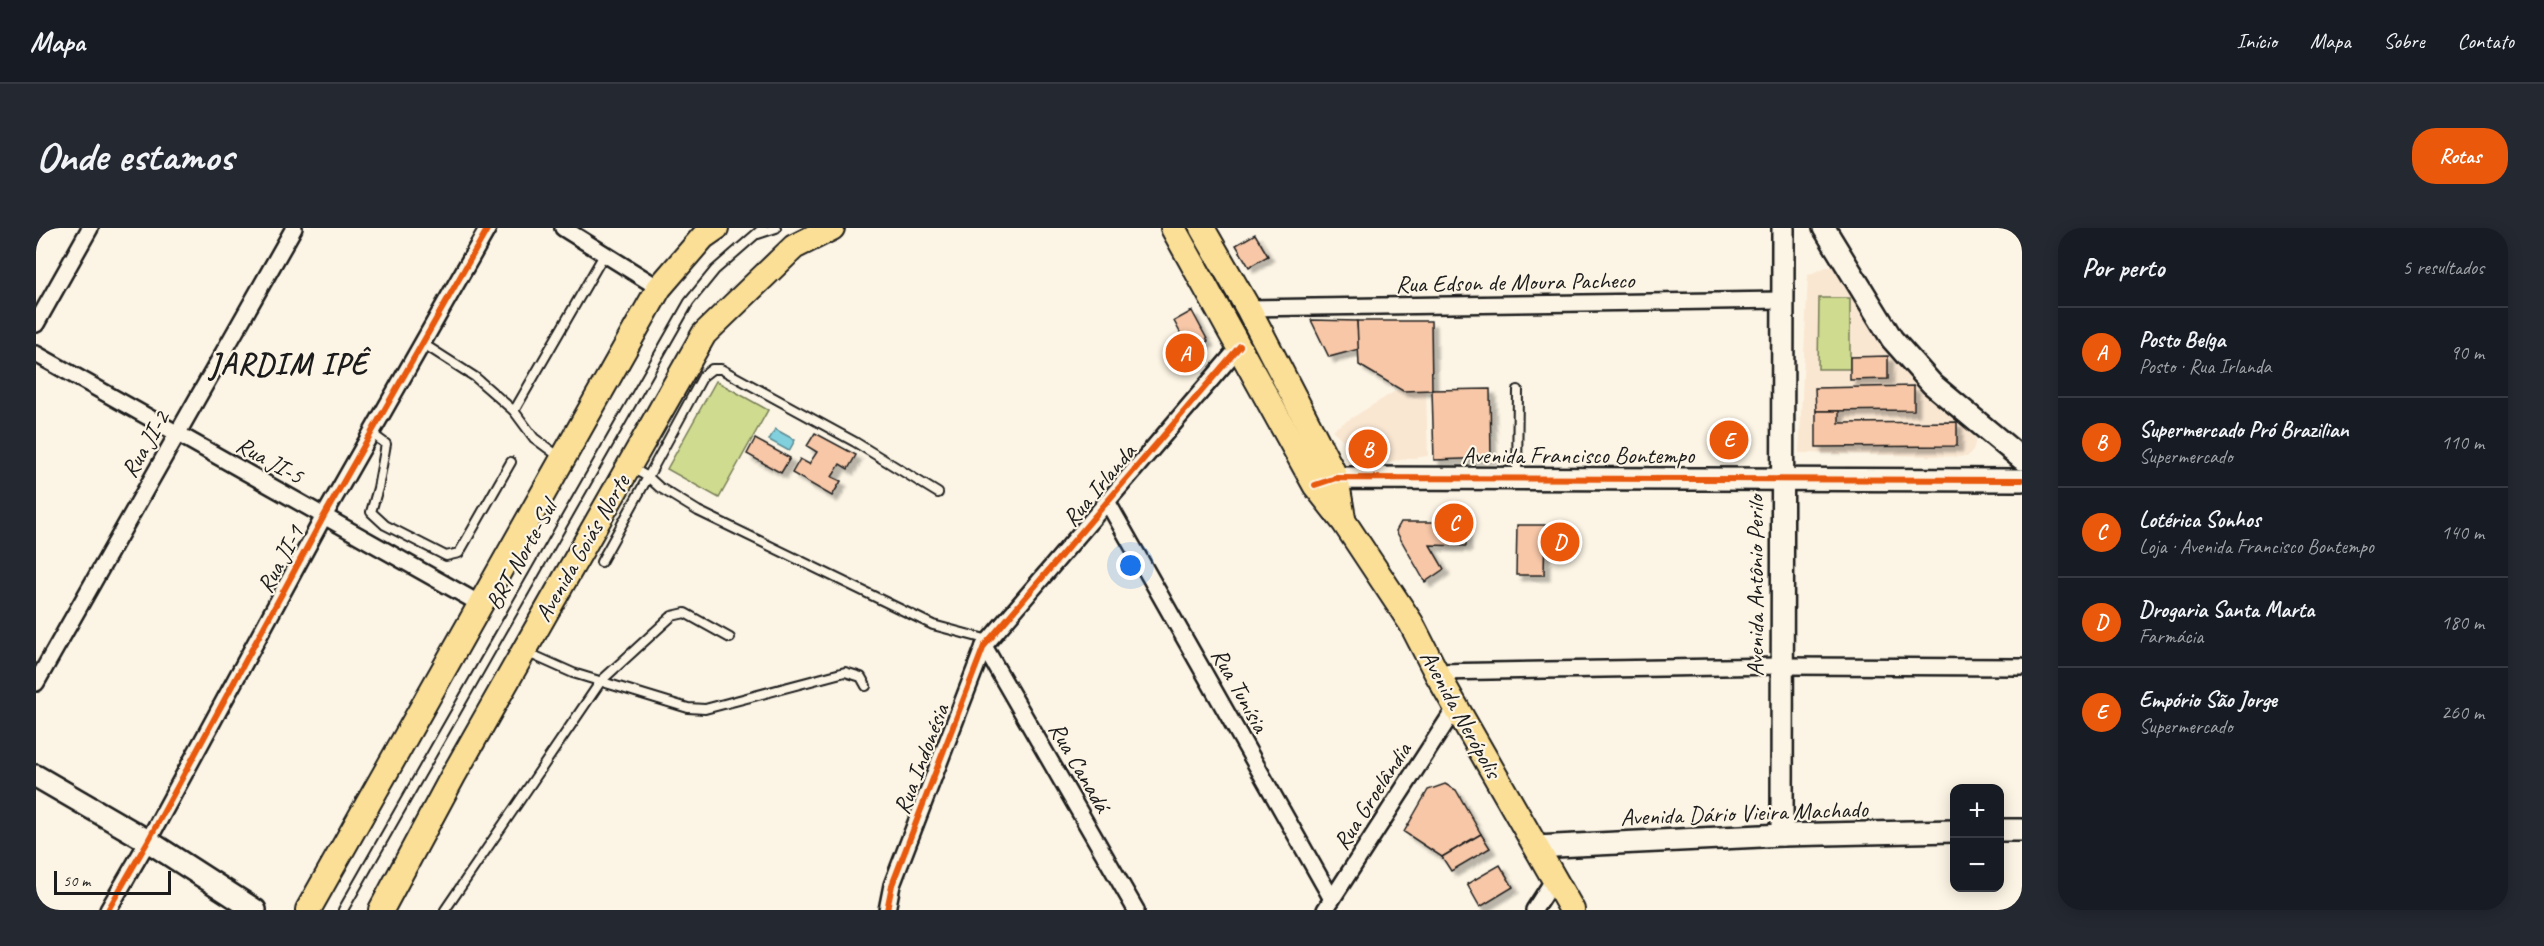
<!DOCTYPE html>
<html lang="pt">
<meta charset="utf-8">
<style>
body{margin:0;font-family:Caveat,sans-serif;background:#242831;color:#f1f3f6}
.controls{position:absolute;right:18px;bottom:18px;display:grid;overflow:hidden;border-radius:12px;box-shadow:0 3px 15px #0003}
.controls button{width:54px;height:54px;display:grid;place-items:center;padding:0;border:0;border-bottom:2px solid #363941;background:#171b24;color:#f1f3f6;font:30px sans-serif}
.scale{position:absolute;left:18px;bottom:15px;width:117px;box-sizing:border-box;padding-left:6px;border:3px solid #1c1c1c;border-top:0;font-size:16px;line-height:21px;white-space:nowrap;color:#1c1c1c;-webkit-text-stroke:4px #fcf5e5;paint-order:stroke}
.you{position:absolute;left:1095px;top:338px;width:21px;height:21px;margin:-15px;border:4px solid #fff;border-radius:50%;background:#1a73e8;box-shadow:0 0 0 9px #1a73e833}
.badge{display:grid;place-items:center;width:39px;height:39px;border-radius:50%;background:#ea580c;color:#fff;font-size:20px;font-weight:700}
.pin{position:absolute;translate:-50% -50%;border:3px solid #fff;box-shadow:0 2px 6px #0006}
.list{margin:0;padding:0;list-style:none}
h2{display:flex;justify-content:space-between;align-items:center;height:78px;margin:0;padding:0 24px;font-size:26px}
h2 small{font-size:20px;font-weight:400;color:#9ea1a6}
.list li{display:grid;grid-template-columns:39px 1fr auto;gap:18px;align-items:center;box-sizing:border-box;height:90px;padding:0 24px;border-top:2px solid #363941}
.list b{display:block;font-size:22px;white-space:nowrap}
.list p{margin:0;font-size:20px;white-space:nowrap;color:#9ea1a6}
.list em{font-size:20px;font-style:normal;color:#9ea1a6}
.map{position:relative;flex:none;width:1986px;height:682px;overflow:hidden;border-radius:24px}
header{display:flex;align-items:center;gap:36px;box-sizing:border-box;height:84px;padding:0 30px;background:#171b24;border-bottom:2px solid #363941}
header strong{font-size:28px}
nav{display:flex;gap:33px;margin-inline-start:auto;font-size:21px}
.intro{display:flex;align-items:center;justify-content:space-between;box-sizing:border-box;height:144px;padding:0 36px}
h1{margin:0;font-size:42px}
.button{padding:15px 27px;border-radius:24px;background:#ea580c;color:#fff;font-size:21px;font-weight:700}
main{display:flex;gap:36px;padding:0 36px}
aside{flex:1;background:#171b24;border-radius:24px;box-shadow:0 3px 15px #0003}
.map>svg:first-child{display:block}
.built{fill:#fae7d2}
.green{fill:#cfdb8f;stroke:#767c56;stroke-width:1.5}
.water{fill:#81d0de;stroke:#598890;stroke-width:1.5}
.building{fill:#f7c7a7;stroke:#1c1c1c;stroke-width:1.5;filter:url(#shadow)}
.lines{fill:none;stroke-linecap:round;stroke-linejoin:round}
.lane-casing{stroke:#1c1c1c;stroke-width:12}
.street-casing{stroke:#1c1c1c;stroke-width:20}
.secondary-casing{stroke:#1c1c1c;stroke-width:26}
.primary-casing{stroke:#1c1c1c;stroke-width:28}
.lane{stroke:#fcf5e5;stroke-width:8}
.street{stroke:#fcf5e5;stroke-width:15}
.secondary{stroke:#fcf5e5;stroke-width:21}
.primary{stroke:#fbdf96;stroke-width:24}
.cycleway-casing{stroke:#fcf5e5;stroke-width:10}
.cycleway{stroke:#e8590c;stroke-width:6}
.labels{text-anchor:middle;stroke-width:4.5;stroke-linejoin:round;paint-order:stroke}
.street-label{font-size:24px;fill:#1c1c1c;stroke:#fcf5e5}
.district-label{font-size:30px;font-weight:bold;letter-spacing:1.5px;fill:#1c1c1c;stroke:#fcf5e5}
</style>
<header>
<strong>Mapa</strong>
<nav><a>Início</a><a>Mapa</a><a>Sobre</a><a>Contato</a></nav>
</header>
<div class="intro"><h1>Onde estamos</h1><a class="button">Rotas</a></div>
<main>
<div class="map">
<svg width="1986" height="682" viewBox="0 0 1986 682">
<defs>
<filter id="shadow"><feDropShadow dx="5.5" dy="5.5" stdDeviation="1.5" flood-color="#0004"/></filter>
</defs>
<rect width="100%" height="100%" fill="#fcf5e5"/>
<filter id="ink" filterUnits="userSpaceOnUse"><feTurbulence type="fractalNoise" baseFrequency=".0167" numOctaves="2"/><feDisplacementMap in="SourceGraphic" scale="12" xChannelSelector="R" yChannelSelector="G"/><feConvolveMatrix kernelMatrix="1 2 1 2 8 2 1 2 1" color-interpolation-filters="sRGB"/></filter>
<g filter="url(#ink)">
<g class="built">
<polygon points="1805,38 1940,211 1937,223 1931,229 1763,225 1772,47 1790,39"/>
<polygon points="1361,162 1390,162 1392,228 1351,234 1322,226 1296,202"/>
</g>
<g class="green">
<polygon points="1783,70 1814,70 1814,141 1782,141"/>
<polygon points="680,153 732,182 683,270 631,241"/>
</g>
<polygon class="water" points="739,201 759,212 753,223 733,212"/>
<g class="building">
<polygon points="1219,6 1232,28 1213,39 1200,17"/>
<polygon points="1156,83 1172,113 1154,123 1138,93"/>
<polygon points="1275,92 1321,93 1323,121 1293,129"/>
<polygon points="1321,93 1395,93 1396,162 1367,163 1323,137"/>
<polygon points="1852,128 1852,151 1814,152 1814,129"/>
<polygon points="1878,158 1878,182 1780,183 1779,160"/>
<polygon points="1454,161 1455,230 1398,232 1396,162"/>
<polygon points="1780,183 1803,183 1803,195 1921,194 1921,218 1780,219"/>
<polygon points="779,205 820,227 812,241 804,236 796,249 805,253 796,268 756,245 764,231 773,236 781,224 771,218"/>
<polygon points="719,211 754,230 745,245 711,226"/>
<polygon points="1365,294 1429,294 1430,318 1394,317 1408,341 1389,354 1360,303"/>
<polygon points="1481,297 1509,297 1508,347 1480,347"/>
<polygon points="1409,556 1420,562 1445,606 1406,629 1368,604 1392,562"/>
<polygon points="1445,606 1454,620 1415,643 1406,629"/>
<polygon points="1464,637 1477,659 1444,679 1431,656"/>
</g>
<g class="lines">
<g class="lane-casing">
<g id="lane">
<polyline points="722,6 740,0"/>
<polyline points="386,115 439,149 478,183 498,210 525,230"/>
<polyline points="478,183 569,25"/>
<polyline points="335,205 350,216 342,260 335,284 349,297 410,328 423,325 475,234"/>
<polyline points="1481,250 1482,162"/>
<polyline points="902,265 819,214 685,141 676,141 667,148 612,249 623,259 662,283 897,397 953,412"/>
<polyline points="565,334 612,249 596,240"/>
<polyline points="490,424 537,445 652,480 669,481 809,444 825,449 830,458"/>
<polyline points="307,682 653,74 679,42 727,0"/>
<polyline points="409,682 565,453 636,388 649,385 694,410"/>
</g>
</g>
<g class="street-casing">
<g id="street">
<polyline points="527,0 623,60"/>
<polyline points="1212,80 1746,72"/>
<polyline points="0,96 54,0"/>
<polyline points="0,126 446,377"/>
<polyline points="1072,275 1296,671"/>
<polyline points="948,418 1100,682"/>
<polyline points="1400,444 1744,438 1986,439"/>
<polyline points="0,455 258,0"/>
<polyline points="72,682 112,613 288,288 452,0"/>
<polyline points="851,682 856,657 948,418 1204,118"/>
<polyline points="1289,682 1420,479"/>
<polyline points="1498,682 1518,651"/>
</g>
</g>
<g class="secondary-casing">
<g id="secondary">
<polyline points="1788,0 1856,111 1896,156 1986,231"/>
<polyline points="1285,255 1300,250 1986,252"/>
<polyline points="0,548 112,613 219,682"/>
<polyline points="1964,602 1986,602"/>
<polyline points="1746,607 1747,0"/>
<polyline points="1499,619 1746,607 1918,603"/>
</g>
</g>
<g class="primary-casing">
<g id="primary">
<polyline points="1137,0 1279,257 1308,294 1375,395 1400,444 1536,682"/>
<polyline points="1166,0 1212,80 1300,250 1307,290"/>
<polyline points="272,682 623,60 667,9 680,0"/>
<polyline points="345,682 417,548 668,106 758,19 796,0"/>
</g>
</g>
<use href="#lane" class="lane"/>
<use href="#street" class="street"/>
<use href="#secondary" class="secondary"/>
<use href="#primary" class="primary"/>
<g class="cycleway-casing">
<g id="cycleway">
<polyline points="1279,257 1300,250 1986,252"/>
<polyline points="72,682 112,613 288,288 452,0"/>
<polyline points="851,682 856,657 948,418 1204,118"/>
</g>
</g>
<use href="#cycleway" class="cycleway"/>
</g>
</g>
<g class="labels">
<g class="street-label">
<text transform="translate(1479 54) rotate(-1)" y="8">Rua Edson de Moura Pacheco</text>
<text transform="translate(109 216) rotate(-60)" y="8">Rua JI-2</text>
<text x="1542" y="235">Avenida Francisco Bontempo</text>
<text transform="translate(234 232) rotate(29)" y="8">Rua JI-5</text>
<text transform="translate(1063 257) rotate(-50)" y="8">Rua Irlanda</text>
<text transform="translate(546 320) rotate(-60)" y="8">Avenida Goiás Norte</text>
<text transform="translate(485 327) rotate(-61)" y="8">BRT Norte-Sul</text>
<text transform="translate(244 331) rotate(-62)" y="8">Rua JI-1</text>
<text transform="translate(1719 358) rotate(-90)" y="8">Avenida Antônio Perilo</text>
<text transform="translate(1204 462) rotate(61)" y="8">Rua Tunísia</text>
<text transform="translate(1425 486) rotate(61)" y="8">Avenida Nerópolis</text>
<text transform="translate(885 531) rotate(-69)" y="8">Rua Indonésia</text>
<text transform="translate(1044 539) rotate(60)" y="8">Rua Canadá</text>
<text transform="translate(1336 568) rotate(-57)" y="8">Rua Groelândia</text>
<text transform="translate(1708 585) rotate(-2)" y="8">Avenida Dário Vieira Machado</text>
</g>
<g class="district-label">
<text x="253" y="146">JARDIM IPÊ</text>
</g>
</g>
</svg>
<div class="controls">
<button>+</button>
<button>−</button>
</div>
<div class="scale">50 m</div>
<div class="you"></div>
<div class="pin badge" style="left:1149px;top:125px">A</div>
<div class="pin badge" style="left:1332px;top:221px">B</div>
<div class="pin badge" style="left:1418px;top:295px">C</div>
<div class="pin badge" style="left:1524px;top:314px">D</div>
<div class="pin badge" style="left:1693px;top:212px">E</div>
</div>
<aside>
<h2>Por perto<small>5 resultados</small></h2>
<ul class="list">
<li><span class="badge">A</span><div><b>Posto Belga</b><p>Posto · Rua Irlanda</p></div><em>90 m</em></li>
<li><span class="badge">B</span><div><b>Supermercado Pró Brazilian</b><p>Supermercado</p></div><em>110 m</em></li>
<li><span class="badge">C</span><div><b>Lotérica Sonhos</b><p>Loja · Avenida Francisco Bontempo</p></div><em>140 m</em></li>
<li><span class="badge">D</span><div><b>Drogaria Santa Marta</b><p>Farmácia</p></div><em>180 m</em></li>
<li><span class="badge">E</span><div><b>Empório São Jorge</b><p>Supermercado</p></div><em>260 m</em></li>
</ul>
</aside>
</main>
